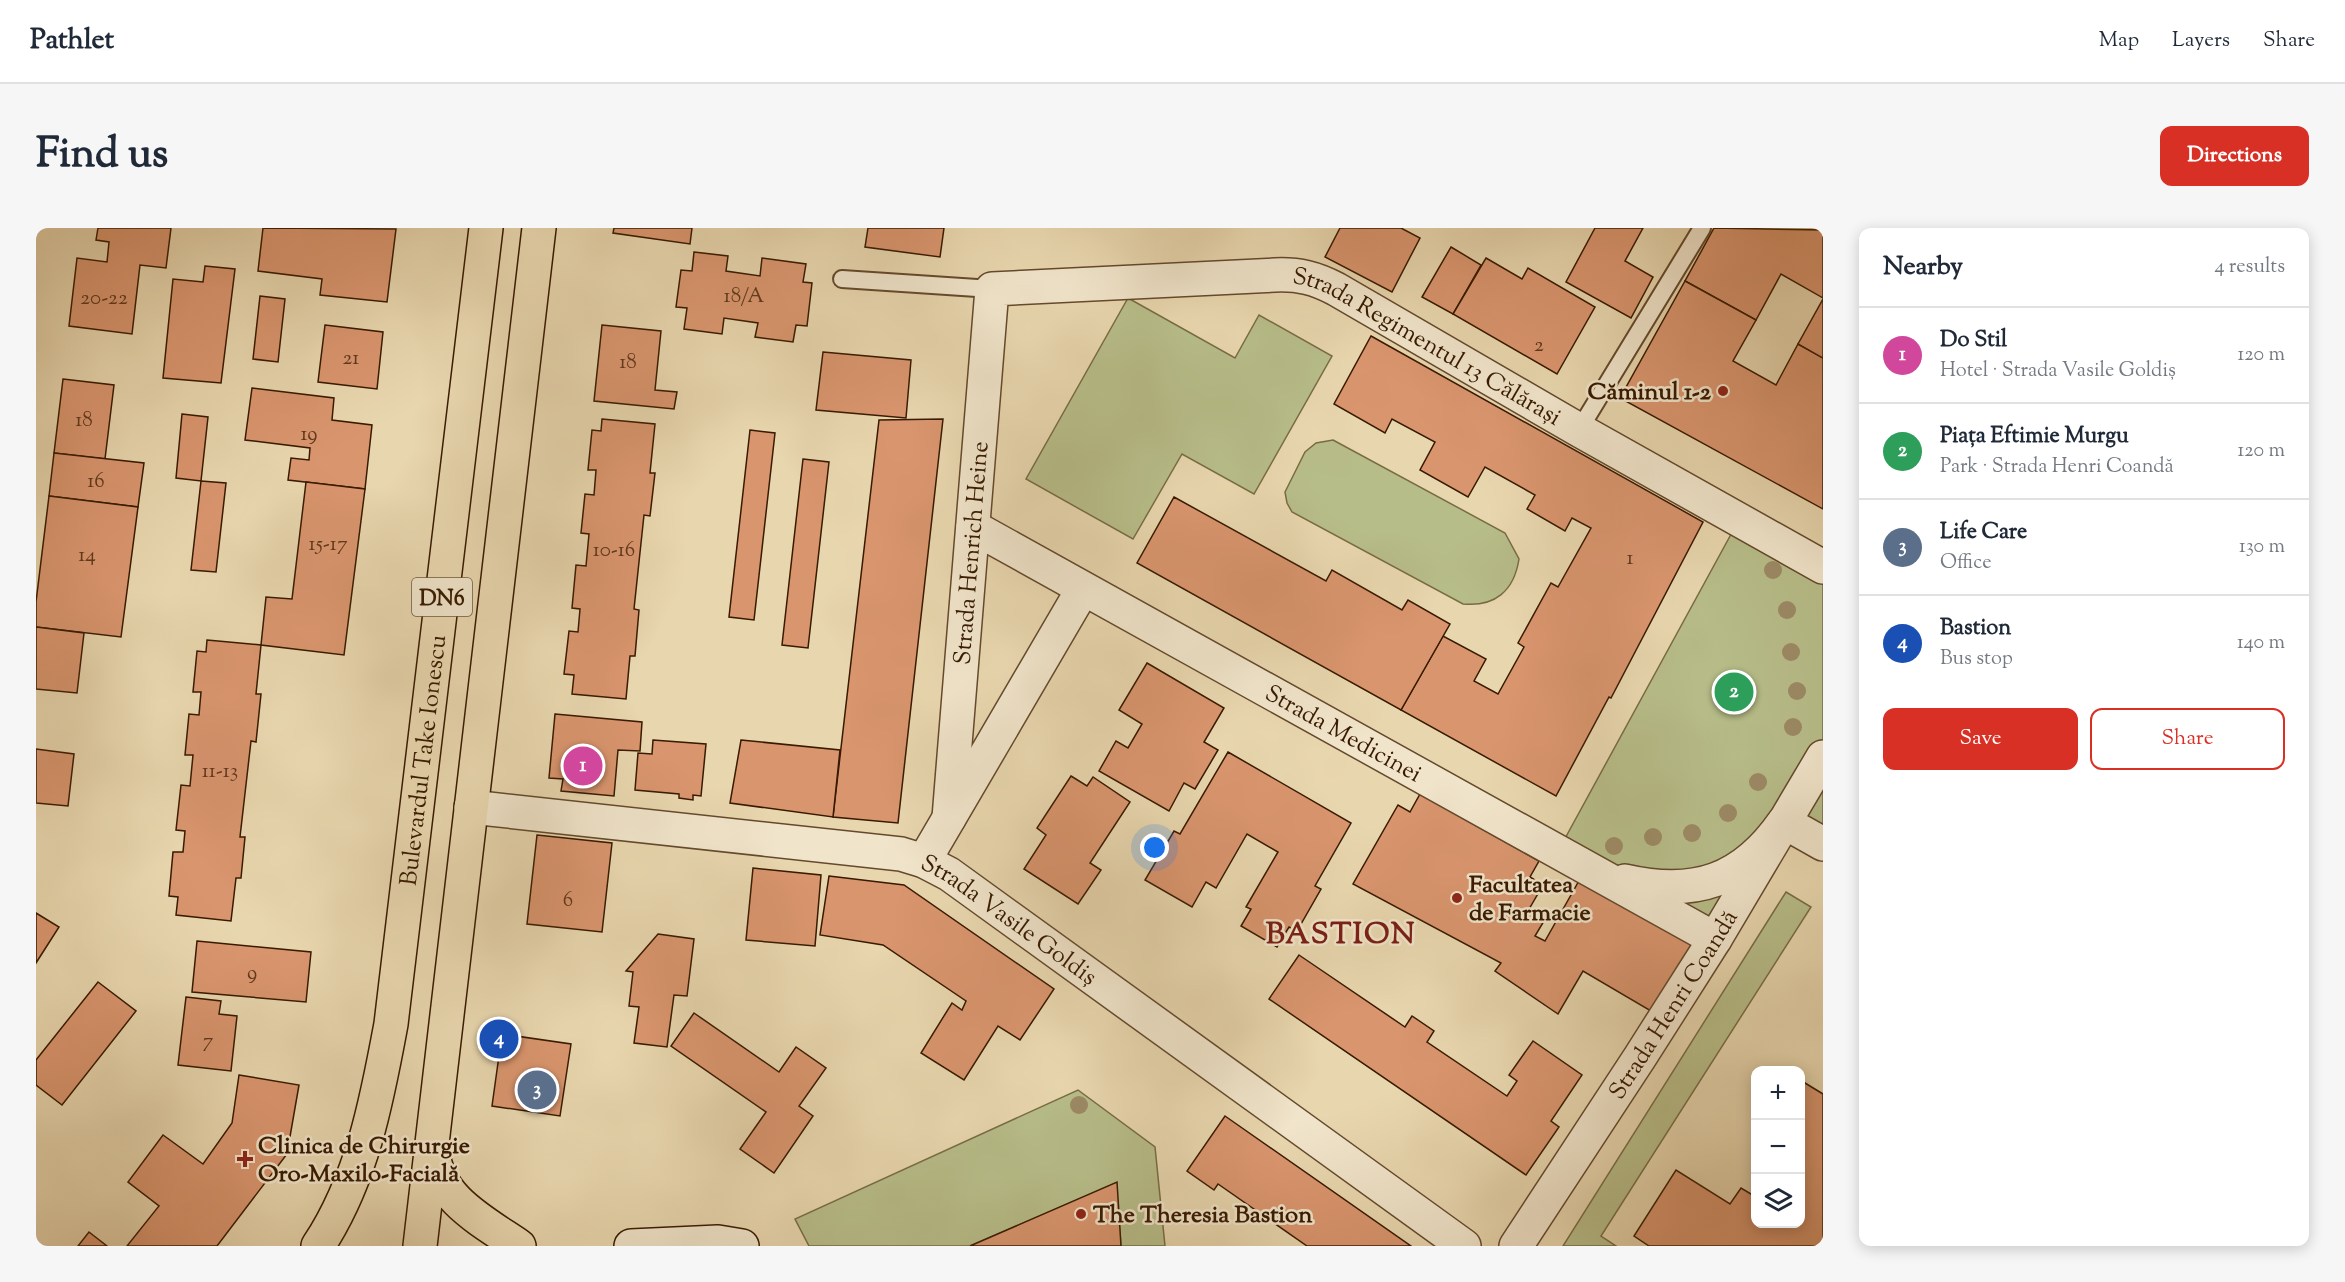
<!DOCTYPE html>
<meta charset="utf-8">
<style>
body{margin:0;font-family:"Sorts Mill Goudy",serif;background:#f6f6f7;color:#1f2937}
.controls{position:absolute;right:18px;bottom:18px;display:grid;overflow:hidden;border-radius:12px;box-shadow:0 3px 15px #0003}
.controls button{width:54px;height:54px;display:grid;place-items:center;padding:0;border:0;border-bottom:2px solid #e0e1e3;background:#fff;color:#1f2937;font:30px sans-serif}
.you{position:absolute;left:1119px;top:620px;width:21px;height:21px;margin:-15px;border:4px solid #fff;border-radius:50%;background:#1a73e8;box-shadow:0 0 0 9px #1a73e833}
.badge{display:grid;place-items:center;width:39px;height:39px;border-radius:50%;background:#d93025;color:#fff;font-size:20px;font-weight:700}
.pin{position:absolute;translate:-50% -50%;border:3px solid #fff;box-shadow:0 2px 6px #0006}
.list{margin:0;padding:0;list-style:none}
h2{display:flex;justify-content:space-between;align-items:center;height:78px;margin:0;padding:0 24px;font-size:26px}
h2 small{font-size:20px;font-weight:400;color:#747a83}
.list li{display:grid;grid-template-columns:39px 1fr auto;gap:18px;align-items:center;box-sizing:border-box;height:96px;padding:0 24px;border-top:2px solid #e0e1e3}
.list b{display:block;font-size:22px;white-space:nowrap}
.list p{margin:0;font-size:20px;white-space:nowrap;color:#747a83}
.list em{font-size:20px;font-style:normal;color:#747a83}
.actions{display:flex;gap:12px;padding:18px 24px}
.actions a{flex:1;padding:14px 0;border:2px solid #d93025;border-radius:12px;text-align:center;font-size:21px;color:#d93025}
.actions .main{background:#d93025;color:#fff}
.icon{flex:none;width:33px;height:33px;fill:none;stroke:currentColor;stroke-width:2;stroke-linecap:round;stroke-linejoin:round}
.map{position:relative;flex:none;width:1787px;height:1018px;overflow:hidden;border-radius:12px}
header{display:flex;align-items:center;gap:36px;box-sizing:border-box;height:84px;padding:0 30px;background:#fff;border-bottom:2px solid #e0e1e3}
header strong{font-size:28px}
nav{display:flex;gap:33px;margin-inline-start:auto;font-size:21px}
.intro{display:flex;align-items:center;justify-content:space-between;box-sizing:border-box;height:144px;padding:0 36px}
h1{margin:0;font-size:42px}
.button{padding:15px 27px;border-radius:12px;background:#d93025;color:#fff;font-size:21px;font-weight:700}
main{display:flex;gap:36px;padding:0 36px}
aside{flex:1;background:#fff;border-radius:12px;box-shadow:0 3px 15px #0003}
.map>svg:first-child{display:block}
.green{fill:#b7bd89;stroke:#786c45;stroke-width:1.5}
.building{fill:#d9956e;stroke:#381a01;stroke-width:1.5}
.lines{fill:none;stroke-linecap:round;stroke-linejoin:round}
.lane-casing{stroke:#64492c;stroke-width:20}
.street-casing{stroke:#64492c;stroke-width:36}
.secondary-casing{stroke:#381a01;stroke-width:36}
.primary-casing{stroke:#381a01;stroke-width:36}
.lane{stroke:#f0e4ca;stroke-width:16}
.street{stroke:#f0e4ca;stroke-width:33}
.secondary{stroke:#f0e4ca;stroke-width:33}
.primary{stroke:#e8d6ae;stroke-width:33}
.tree{fill:#9c8a65}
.poi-dot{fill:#8f2418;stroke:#f0e4ca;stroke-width:2}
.labels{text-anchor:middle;stroke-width:5;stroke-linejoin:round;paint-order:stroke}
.number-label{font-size:21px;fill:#60391c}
.shield{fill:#f0e4ca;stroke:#6f573d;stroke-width:1.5}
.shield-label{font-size:22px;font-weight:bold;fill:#381a01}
.street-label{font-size:24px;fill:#381a01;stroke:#f0e4ca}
.poi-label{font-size:24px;font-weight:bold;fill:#381a01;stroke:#f0e4ca;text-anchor:start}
.district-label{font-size:30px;font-weight:bold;letter-spacing:1.5px;fill:#7a1f14;stroke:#f0e4ca}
</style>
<header>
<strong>Pathlet</strong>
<nav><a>Map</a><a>Layers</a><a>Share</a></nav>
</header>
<div class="intro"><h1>Find us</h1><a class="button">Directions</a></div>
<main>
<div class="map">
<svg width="1787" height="1018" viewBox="0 0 1787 1018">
<rect width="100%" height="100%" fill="#e8d6ae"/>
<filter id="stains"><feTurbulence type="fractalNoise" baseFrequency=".00333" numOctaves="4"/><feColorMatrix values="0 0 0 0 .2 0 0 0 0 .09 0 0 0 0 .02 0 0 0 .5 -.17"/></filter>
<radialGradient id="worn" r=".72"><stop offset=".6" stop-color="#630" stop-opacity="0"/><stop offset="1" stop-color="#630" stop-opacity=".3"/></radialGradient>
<g class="green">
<polygon points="1092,70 1199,130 1223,87 1296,128 1218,266 1146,226 1097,311 990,251"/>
<path d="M1297,212L1469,305L1483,331C1478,363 1459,379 1427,376L1256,284L1251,275L1249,264L1269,224L1280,215Z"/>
<polygon points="1699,299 1787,349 1787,601 1750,580 1676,703 1526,616"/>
<polygon points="1750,664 1775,679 1565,1008 1580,1018 1527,1018"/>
<polygon points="1042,862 1119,919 1129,1018 1085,1018 1080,955 934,1018 773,1018 759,991"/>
</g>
<g class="building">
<polygon points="62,0 135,0 130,40 104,37 96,106 33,98 41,30 71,34 73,14 60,12"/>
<polygon points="227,0 360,1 351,74 284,67 286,51 222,43"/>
<polygon points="578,0 656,0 654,16 577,5"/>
<polygon points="832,0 908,0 904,29 829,19"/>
<polygon points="1304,0 1365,0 1384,10 1356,64 1289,29"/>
<polygon points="1559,0 1607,0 1589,33 1617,49 1595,90 1530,54"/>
<polygon points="1678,0 1787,2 1787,70 1745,46 1720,92 1649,53"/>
<polygon points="1415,19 1445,37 1417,86 1386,69"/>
<polygon points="658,24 692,28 690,43 724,48 726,30 770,36 767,54 776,55 771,98 760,97 757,114 719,109 722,95 688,90 686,106 648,101 651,80 640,79 645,42 656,43"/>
<polygon points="1450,30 1486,51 1492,40 1559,79 1521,146 1417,86"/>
<polygon points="169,38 199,41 185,155 127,150 137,51 167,54"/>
<polygon points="1649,53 1720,92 1697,133 1740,157 1762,116 1787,130 1787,281 1584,170"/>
<polygon points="224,68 249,71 242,134 217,131"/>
<polygon points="1787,71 1787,130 1762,116"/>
<polygon points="289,97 347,104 341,161 282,154"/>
<polygon points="566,97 625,103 619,162 641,164 638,181 558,173"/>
<polygon points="1335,108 1667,294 1575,470 1573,469 1520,568 1365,482 1407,408 1450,431 1438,453 1462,466 1488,419 1482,415 1515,355 1522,359 1555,300 1536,290 1529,303 1491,281 1499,267 1449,239 1432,269 1384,242 1399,214 1356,191 1349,205 1298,176"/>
<polygon points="787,124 875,132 870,190 780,182"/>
<polygon points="27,151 78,157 69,231 18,225"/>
<polygon points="216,160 298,170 296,192 336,197 329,261 252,252 255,230 273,232 274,220 209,212"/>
<polygon points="146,186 172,189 165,253 140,250"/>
<polygon points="566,191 619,196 614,245 619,245 614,288 608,287 598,381 603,382 599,428 594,428 590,471 536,466 538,447 528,446 533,403 542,404 544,381 536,380 540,337 550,338 553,306 545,305 549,266 558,267 560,242 552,242 556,202 565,203"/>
<polygon points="907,191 862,595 797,589 843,192"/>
<polygon points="714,202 739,205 718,392 693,389"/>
<polygon points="18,225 108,235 102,279 13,268"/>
<polygon points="767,231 793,234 772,420 746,417"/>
<polygon points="165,253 190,255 180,344 155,342"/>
<polygon points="270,254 329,261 308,427 225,417 230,369 256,371"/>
<polygon points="13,268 102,279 85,409 0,399 0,374"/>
<polygon points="1138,269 1290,353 1296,342 1366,382 1372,372 1414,396 1365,482 1101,335"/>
<polygon points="0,399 48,405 41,465 0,461"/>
<polygon points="171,412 225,417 220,466 225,466 220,514 215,513 204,609 209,609 205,650 200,650 195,693 140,687 142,669 133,668 137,624 147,624 149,603 140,602 145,557 154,558 157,527 149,527 153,486 163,487 165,464 157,464 161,423 170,424"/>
<polygon points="1111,435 1188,480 1168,514 1182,522 1159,561 1148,555 1133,583 1063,543 1080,513 1092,520 1106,496 1083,482"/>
<polygon points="519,486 606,494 604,523 582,522 578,568 525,563 527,551 513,550"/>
<polygon points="617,512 670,516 665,568 657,567 657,572 643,570 643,566 599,562 602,525 616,526"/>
<polygon points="705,512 804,522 797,589 694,575"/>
<polygon points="0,521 38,526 32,578 0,575"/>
<polygon points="1192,524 1315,595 1279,658 1285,661 1261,703 1253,699 1241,719 1205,698 1215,681 1210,679 1242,624 1211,606 1180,660 1170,654 1156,679 1109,652 1138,603 1144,606"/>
<polygon points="1035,548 1051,558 1057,549 1094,574 1054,635 1065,642 1042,676 988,641 1010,607 1001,600"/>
<polygon points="1384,566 1503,633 1494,649 1507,657 1492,683 1508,693 1499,708 1509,713 1544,651 1660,719 1620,786 1547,743 1522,786 1459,743 1465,735 1317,656 1362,577 1374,584"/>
<polygon points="501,607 576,615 566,704 491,696"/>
<polygon points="717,640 785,647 779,718 710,712"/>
<polygon points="793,648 868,657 1018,761 984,812 962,798 928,852 885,825 916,775 926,782 930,773 847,717 784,707"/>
<polygon points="0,685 23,699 0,735"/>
<polygon points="622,706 658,711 651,768 638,767 631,819 598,815 603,779 593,778 597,744 590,743"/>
<polygon points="161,713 275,724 270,774 156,764"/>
<polygon points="1263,727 1369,799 1376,788 1398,803 1391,814 1471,868 1481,853 1473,847 1497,813 1546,847 1515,893 1523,899 1490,947 1233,771"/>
<polygon points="62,754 100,783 26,877 0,857 0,832"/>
<polygon points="150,769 185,773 183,786 201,788 195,843 142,837"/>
<polygon points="658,785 743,844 760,819 790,840 763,878 777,888 738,945 704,921 730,884 635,818"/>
<polygon points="466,806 535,816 524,888 456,878"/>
<polygon points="203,847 263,857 251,926 181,1018 91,1018 123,978 92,954 127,907 167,936 196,895"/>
<polygon points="1769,855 1787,866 1787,1018 1613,1018 1598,1008 1640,942 1694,976 1705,960 1720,969 1720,996 1764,996 1764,862"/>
<polygon points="1189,888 1375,1018 1271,1018 1182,956 1178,962 1151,943"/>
<polygon points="1081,954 1085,1018 934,1018"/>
<polygon points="53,1004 71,1018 42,1018"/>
</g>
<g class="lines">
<g class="lane-casing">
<g id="lane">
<polyline points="806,51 956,61"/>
<polyline points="1543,202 1666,0"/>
</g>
</g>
<g class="street-casing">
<g id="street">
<path id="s1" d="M937,299L1679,711"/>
<path id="s2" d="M435,579L865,626L888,633L913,646L1428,1018"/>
<path id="s3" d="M913,590L956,61L1239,47C1263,46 1279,50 1300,61L1543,202L1787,339"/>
<polyline points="888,633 1047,361"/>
<path d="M1589,653C1659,669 1707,653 1748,594L1787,616"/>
<path id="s4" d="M1480,1018L1604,829L1679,711L1787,529"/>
</g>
</g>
<g class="secondary-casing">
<polyline id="secondary" points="595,1018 682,1014 706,1018"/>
</g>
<g class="primary-casing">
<g id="primary">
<path d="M397,923C400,970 448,994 483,1018"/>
<path id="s5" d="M282,1018C326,952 341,872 355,796L450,0"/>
<polyline points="384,1018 503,0"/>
</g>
</g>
<use href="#lane" class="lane"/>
<use href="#street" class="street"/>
<use href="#secondary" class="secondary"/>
<use href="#primary" class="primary"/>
</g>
<g class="tree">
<circle cx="1737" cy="342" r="9"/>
<circle cx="1751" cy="382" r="9"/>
<circle cx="1755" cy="424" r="9"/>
<circle cx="1761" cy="463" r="9"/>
<circle cx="1757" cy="499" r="9"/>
<circle cx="1722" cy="554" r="9"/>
<circle cx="1692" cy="585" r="9"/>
<circle cx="1656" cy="605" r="9"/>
<circle cx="1617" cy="609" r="9"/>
<circle cx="1578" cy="618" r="9"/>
<circle cx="1043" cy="877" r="9"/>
</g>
<g class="poi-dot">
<circle cx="1687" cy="163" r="6"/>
<circle cx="1421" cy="670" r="6"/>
<path d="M206 922h6v6h6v6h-6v6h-6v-6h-6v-6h6z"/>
<circle cx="1045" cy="986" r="6"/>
</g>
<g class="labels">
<g class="number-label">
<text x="708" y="74">18/A</text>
<text x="68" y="76">20-22</text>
<text x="1503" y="123">2</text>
<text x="315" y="136">21</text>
<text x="592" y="140">18</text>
<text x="48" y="198">18</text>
<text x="273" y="212">19</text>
<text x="60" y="259">16</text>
<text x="292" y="322">15-17</text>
<text x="578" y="328">10-16</text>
<text x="51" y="333">14</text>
<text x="1594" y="336">1</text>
<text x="184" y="549">11-13</text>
<text x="532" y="678">6</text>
<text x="216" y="751">9</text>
<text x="172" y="819">7</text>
</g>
<rect class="shield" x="376" y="350" width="60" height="38" rx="4.5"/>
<g class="shield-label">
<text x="406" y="377">DN6</text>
</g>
<g class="street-label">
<text dy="8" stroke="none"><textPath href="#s3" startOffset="984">Strada Regimentul 13 Călărași</textPath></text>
<text dy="8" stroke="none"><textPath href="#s3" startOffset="266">Strada Henrich Heine</textPath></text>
<text dy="8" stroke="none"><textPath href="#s1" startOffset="424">Strada Medicinei</textPath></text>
<text dy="8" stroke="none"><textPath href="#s5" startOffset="501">Bulevardul Take Ionescu</textPath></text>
<text dy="8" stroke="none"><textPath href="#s2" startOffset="560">Strada Vasile Goldiș</textPath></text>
<text dy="8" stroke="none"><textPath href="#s4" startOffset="288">Strada Henri Coandă</textPath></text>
</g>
<g class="poi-label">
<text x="1675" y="171" text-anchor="end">Căminul 1-2</text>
<text x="1433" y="664">Facultatea<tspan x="1433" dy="28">de Farmacie</tspan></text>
<text x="222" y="925">Clinica de Chirurgie<tspan x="222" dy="28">Oro-Maxilo-Facială</tspan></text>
<text x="1057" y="994">The Theresia Bastion</text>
</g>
<g class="district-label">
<text x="1305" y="715">BASTION</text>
</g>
</g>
<rect width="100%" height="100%" filter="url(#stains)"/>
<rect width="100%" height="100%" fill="url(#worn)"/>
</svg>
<div class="controls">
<button>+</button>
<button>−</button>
<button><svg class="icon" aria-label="layers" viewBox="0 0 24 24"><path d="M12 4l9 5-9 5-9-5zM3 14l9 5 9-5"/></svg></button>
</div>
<div class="you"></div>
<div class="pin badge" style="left:547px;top:538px;background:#d1479c">1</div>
<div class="pin badge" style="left:1698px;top:464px;background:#2e9e5b">2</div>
<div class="pin badge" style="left:501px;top:862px;background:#5c6f8a">3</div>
<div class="pin badge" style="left:463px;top:811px;background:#1a4fb4">4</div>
</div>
<aside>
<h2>Nearby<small>4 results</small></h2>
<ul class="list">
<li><span class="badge" style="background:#d1479c">1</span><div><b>Do Stil</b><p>Hotel · Strada Vasile Goldiș</p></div><em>120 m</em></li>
<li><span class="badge" style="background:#2e9e5b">2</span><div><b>Piața Eftimie Murgu</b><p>Park · Strada Henri Coandă</p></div><em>120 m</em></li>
<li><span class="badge" style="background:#5c6f8a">3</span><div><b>Life Care</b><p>Office</p></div><em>130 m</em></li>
<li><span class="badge" style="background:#1a4fb4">4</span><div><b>Bastion</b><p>Bus stop</p></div><em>140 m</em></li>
</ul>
<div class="actions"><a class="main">Save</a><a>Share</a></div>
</aside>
</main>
